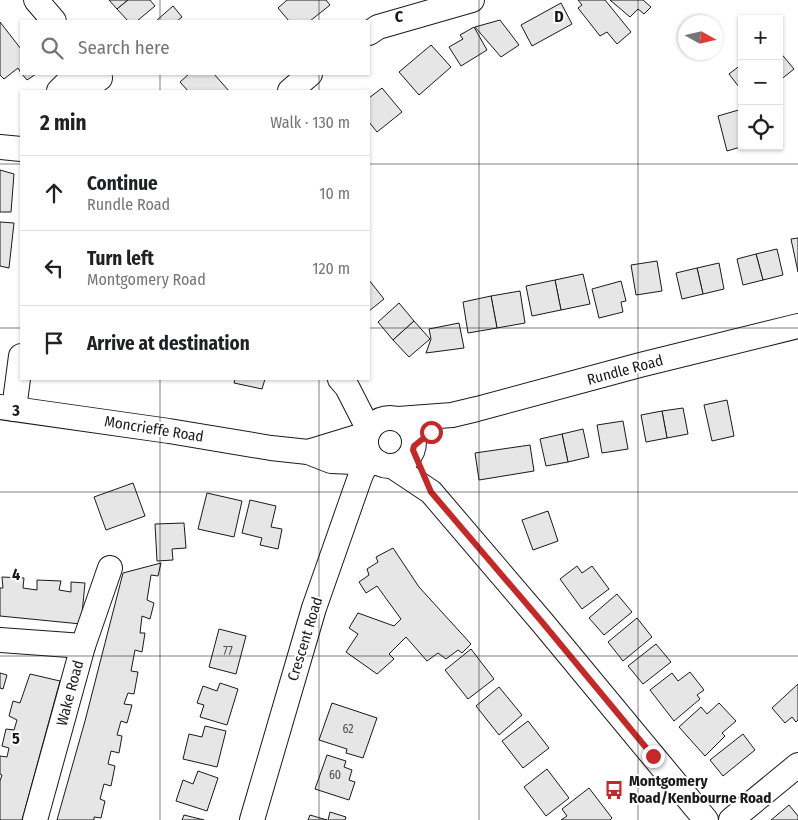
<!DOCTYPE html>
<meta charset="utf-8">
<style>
body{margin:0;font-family:"Fira Sans Condensed",sans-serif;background:#f2f2f2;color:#202124}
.controls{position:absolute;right:15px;top:15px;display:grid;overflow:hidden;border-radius:0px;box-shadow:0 1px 4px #0004}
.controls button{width:45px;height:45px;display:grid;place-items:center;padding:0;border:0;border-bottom:1px solid #e0e0e0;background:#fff;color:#202124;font:25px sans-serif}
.compass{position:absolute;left:678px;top:15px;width:45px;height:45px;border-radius:50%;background:#fff;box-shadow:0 1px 4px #0004;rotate:98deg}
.stop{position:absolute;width:15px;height:15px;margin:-11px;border:4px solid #c62828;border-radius:50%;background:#fff}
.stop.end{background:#c62828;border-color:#fff;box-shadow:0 1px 5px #0008}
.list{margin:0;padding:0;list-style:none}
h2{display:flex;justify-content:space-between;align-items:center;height:65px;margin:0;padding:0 20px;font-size:21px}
h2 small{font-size:16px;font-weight:400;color:#757577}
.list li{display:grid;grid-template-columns:32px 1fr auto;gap:15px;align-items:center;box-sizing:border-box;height:75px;padding:0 20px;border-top:1px solid #e0e0e0}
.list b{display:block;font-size:19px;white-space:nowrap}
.list p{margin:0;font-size:16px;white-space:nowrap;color:#757577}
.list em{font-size:16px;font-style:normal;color:#757577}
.icon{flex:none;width:28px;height:28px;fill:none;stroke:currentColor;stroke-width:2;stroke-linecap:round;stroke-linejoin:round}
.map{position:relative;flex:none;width:798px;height:820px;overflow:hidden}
.search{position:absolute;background:#fff;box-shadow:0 1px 4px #0004;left:20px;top:20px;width:350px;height:55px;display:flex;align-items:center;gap:12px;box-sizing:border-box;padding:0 18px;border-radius:0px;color:#757577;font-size:19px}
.panel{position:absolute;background:#fff;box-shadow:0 1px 4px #0004;left:20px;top:90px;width:350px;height:290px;border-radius:0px}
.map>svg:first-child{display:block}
.building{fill:#e6e6e6;stroke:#1a1a1a}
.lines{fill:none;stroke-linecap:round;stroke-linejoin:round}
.minor-casing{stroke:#1a1a1a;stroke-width:26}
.minor{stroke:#fff;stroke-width:24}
.route{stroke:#c62828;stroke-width:6}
.grid{fill:none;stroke:#1a1a1a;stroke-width:1;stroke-opacity:0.55}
.labels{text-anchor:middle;stroke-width:4;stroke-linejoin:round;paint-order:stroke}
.number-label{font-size:12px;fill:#4d4d4d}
.street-label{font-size:15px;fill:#1a1a1a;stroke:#fff}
.poi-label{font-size:15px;font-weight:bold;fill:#1a1a1a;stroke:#fff;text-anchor:start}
.grid-label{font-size:16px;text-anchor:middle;font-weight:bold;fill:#1a1a1a;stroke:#fff;stroke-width:4;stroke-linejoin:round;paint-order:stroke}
</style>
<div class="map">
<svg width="798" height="820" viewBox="0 0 798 820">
<rect width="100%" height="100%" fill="#fff"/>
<g class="building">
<polygon points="109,0 128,0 117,9"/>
<polygon points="128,0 150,0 155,6 137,21 128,21 117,9"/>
<polygon points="287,0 326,0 330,5 310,21 289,21 278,8"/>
<polygon points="578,0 605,0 631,32 617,44 607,32 600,36 578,8 582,5"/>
<polygon points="610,0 643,0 651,7 644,14 638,9 630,17"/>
<polygon points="561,3 572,24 532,46 521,25"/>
<polygon points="173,6 182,17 177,21 156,21"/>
<polygon points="500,20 519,45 501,57 475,27"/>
<polygon points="0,22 21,49 21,73 18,68 4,79 0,75"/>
<polygon points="474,27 487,50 461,66 449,47 463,39 460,35"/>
<polygon points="431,45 451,67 419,95 399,72"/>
<polygon points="779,51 794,69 779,81"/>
<polygon points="742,64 742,91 729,74"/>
<polygon points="22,74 36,74 27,80"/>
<polygon points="189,74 214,74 229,91 188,91 180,82"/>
<polygon points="382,88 402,112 377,132 369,122 369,98"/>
<polygon points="742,109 742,146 744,146 727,151 718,116"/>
<polygon points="0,170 14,174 11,212 0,212"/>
<polygon points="0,222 14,223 9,268 0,266"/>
<polygon points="798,238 798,272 791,239"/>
<polygon points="777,249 783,275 763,280 756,254"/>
<polygon points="756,254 763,280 743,285 737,259"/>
<polygon points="657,261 662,291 636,295 631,265"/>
<polygon points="719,263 724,289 703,294 697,268"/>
<polygon points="697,268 703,294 682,299 676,273"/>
<polygon points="583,274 590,304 561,310 555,280"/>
<polygon points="369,280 384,299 369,311"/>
<polygon points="555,280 561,310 532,316 526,286"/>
<polygon points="621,281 626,301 621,302 623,312 599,318 592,289"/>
<polygon points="520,291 525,323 497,328 491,296"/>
<polygon points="491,296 497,328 468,333 463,302"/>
<polygon points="399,303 414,321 393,340 378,322"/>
<polygon points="414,321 430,339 409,357 393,340"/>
<polygon points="459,323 464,348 426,353 431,339 429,329"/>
<polygon points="235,379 265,379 262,389 234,383"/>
<polygon points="727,400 734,436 712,441 704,405"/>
<polygon points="683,408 688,434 667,438 662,411"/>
<polygon points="662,411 667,438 646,442 641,415"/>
<polygon points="623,421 628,449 602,453 597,425"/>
<polygon points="583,429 589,457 568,462 562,434"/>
<polygon points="562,434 568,462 546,466 540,439"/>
<polygon points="530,445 534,471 479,480 475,453"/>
<polygon points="133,483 145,516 106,530 94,497"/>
<polygon points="207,493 242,501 234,537 198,529"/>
<polygon points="250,500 276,506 271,527 282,529 278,549 260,545 262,538 242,533"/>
<polygon points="548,511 558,541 533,550 522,520"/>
<polygon points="184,523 186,548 172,549 173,560 157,561 155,524"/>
<polygon points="393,548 419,587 471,644 462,653 458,650 446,659 438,653 427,661 406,637 389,654 394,659 377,674 346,652 358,634 349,628 358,613 394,626 401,619 377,586 366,593 359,582 369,575 367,569 378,562 376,557"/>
<polygon points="161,563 158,576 151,575 147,600 154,603 150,619 142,616 140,633 145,633 142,652 135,650 131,671 138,672 134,694 128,693 124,704 132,705 127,723 121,721 117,735 122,736 119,753 111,751 108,764 115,766 111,786 104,784 100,799 105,801 101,818 94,817 94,820 57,820 85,721 123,573"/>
<polygon points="577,566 582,573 592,566 609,589 582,609 560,579"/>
<polygon points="2,577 24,578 23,588 37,590 37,580 61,581 59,590 71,592 71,582 85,583 81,624 0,616 0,588 3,588"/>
<polygon points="617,594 632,612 604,635 589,618"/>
<polygon points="637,618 652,637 623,661 608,642"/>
<polygon points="219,629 246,636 236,674 209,667"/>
<polygon points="656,644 671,662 643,684 628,666"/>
<polygon points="471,649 494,679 468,699 445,670"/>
<polygon points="690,672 704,690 697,695 700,699 674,721 650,690 672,673 678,681"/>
<polygon points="0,673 7,675 3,689 0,688"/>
<polygon points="30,674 60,681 22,820 0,820 0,781 2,775 0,774 0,756 7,757 9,748 2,746 6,729 14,730 17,720 9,716 13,701 20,703"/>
<polygon points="220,683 238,689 227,725 200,717 204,705 197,703 203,686 217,691"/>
<polygon points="798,684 798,720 796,722 792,717 785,723 772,708"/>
<polygon points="499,687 522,715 499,735 476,706"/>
<polygon points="332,703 377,718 363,758 346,753 347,749 319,740"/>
<polygon points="719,703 736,721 722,733 725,736 705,756 679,727 701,707 707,714"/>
<polygon points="528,721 549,748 523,768 502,741"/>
<polygon points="205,726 226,731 217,767 183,759 189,734 202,737"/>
<polygon points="743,734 755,750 723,776 710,760"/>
<polygon points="327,755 346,761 344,767 352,770 349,780 355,782 349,800 315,789"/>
<polygon points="547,769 569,798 546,816 524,787"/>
<polygon points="198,771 218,778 207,811 176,801 183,780 193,784"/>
<polygon points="589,788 612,818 610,820 561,820 567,816 562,809"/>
<polygon points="789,805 798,816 798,820 771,820"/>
<polygon points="330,812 346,817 345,820 328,820"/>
<polygon points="184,815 204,820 182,820"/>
<polygon points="310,815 327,820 308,820"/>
</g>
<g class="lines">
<g class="minor-casing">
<g id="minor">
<polyline points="36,0 54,21"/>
<polyline points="369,33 378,27 472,0"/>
<polyline points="59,91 76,74"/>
<polyline points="81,91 100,78"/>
<polyline points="290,91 310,74"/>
<polyline points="0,147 21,149"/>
<polyline points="340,379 347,387 369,430"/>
<polyline points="0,407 169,431 271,448 308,452 331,461 379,463"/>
<polyline points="14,409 21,356"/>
<circle cx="390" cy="442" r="24"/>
<polyline points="398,419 452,415 477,409 640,365 798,326"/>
<polyline points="308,452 367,434"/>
<polyline points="392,466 431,492 542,622 706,820"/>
<polyline points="0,640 83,646"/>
<polyline points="35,820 83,646 110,568"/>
<polyline points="252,820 314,608 360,477 363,470 369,463"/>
<polyline points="731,820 798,765"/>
</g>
</g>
<use href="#minor" class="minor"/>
</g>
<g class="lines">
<polyline class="route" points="431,432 414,446 413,450 431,492 542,622 653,756"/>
</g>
<path class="grid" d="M160,0V21M319,0V21M479,0V820M638,0V820M160,74V91M319,74V91M0,164H21M369,164H798M0,328H21M369,328H798M160,379V820M319,379V820M0,492H798M0,656H798"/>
<defs>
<g id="bus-bare" transform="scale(1.5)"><path d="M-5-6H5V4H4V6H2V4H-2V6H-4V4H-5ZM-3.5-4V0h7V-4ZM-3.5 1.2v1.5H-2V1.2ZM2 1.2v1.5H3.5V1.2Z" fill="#c62828" stroke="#fff" stroke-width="2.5" paint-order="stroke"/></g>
</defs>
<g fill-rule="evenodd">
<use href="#bus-bare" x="614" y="790"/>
</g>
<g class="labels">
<g class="number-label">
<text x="228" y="655">77</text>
<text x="348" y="733">62</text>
<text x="335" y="779">60</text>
</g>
<g class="street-label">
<text transform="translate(625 370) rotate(-15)" y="5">Rundle Road</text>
<text transform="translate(154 429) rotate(9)" y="5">Moncrieffe Road</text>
<text transform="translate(305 639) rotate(-73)" y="5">Crescent Road</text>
<text transform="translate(70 693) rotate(-75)" y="5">Wake Road</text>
</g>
<g class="poi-label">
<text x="629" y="786">Montgomery<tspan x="629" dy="17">Road/Kenbourne Road</tspan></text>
</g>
</g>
<g class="grid-label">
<text x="399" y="22">C</text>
<text x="559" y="22">D</text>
<text x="16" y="416">3</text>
<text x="16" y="580">4</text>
<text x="16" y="744">5</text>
</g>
</svg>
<div class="controls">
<button>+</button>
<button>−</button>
<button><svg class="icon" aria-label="locate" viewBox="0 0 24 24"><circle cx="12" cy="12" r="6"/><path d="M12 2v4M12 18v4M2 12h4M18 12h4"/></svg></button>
</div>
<svg class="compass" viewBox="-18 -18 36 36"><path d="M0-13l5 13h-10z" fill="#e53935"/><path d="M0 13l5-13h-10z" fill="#757577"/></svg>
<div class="stop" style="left:431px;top:432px"></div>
<div class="stop end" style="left:653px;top:756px"></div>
<div class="search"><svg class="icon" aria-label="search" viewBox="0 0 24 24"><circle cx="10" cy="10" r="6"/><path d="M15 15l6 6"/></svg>Search here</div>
<section class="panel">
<h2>2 min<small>Walk · 130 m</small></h2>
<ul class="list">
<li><svg class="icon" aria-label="ahead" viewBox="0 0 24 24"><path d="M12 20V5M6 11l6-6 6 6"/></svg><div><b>Continue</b><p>Rundle Road</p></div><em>10 m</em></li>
<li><svg class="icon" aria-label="left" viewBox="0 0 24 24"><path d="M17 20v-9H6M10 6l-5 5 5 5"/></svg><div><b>Turn left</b><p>Montgomery Road</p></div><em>120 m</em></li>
<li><svg class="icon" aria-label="arrive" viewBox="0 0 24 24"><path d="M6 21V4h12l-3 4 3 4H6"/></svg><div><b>Arrive at destination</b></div></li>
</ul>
</section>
</div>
